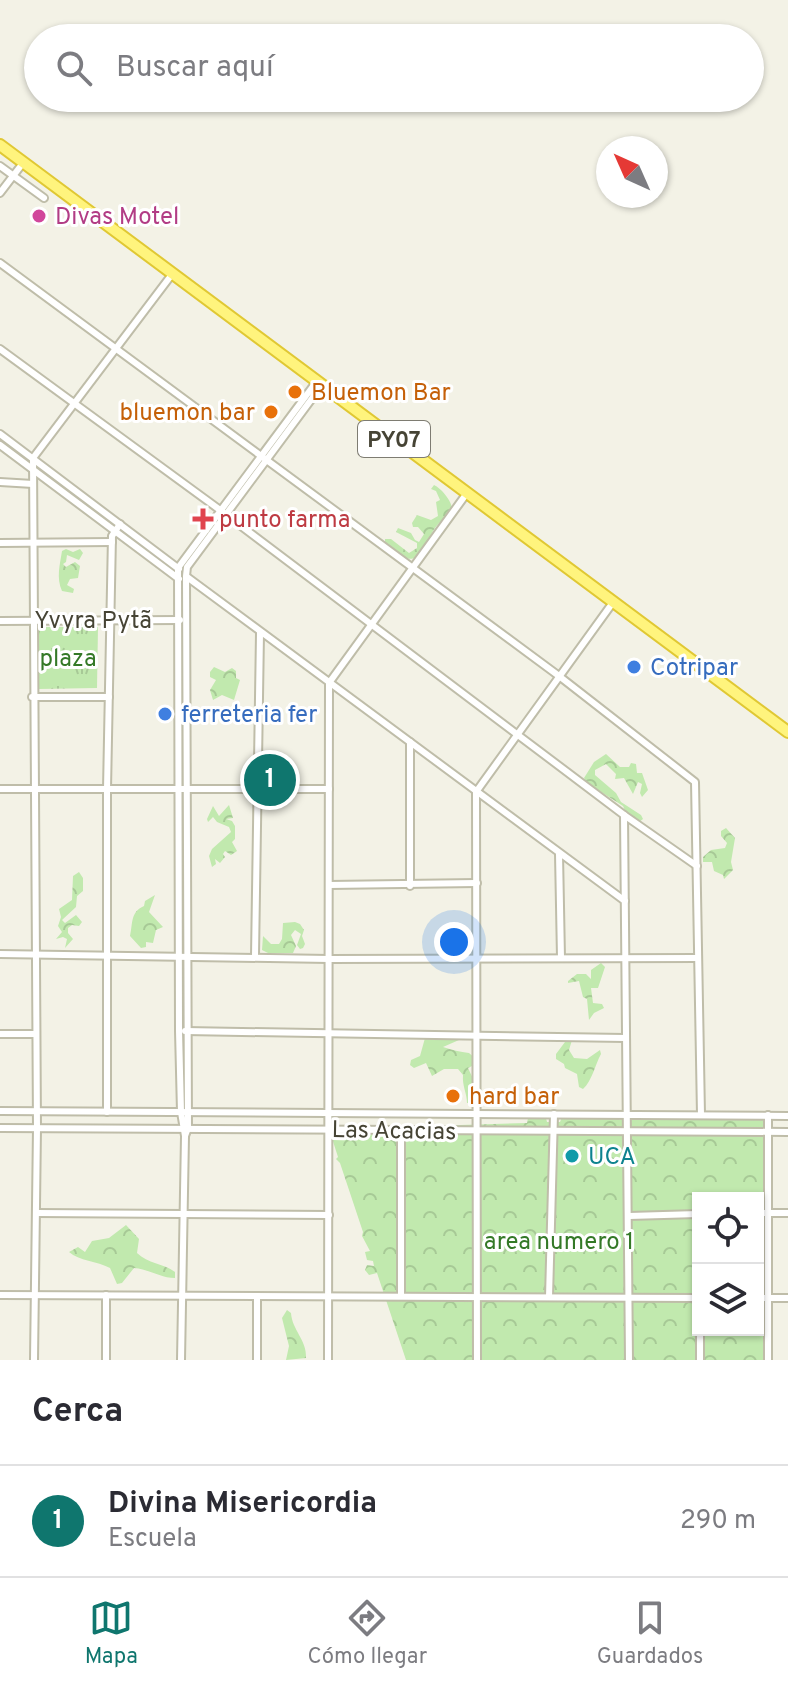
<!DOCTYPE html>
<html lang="es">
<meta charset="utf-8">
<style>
body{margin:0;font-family:Overpass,sans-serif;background:#f2f2f3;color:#2b2b33}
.controls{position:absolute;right:24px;bottom:24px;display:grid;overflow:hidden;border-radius:0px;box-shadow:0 2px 6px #0004}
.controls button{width:72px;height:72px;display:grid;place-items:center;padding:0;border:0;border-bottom:2px solid #e1e1e2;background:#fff;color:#2b2b33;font:40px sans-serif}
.compass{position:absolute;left:596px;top:136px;width:72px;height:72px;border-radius:50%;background:#fff;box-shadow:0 2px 6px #0004;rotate:315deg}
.you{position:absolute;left:454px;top:942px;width:28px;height:28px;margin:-20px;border:6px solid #fff;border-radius:50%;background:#1a73e8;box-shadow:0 0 0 12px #1a73e833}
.badge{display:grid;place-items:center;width:52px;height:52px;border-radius:50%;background:#0f766e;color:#fff;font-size:26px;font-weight:700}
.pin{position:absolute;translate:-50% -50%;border:4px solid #fff;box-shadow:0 2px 8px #0006}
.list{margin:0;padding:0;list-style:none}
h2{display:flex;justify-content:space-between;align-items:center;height:104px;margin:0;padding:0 32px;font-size:34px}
h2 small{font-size:26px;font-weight:400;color:#7c7c81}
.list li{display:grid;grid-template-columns:52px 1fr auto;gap:24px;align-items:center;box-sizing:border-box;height:112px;padding:0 32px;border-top:2px solid #e1e1e2}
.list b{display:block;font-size:30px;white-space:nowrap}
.list p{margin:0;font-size:26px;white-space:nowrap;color:#7c7c81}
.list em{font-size:26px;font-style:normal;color:#7c7c81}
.icon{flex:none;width:44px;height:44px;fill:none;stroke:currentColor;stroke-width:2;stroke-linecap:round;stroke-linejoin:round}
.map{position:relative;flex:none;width:788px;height:1360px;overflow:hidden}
.search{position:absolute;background:#fff;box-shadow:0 2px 6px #0004;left:24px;right:24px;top:24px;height:88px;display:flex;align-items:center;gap:20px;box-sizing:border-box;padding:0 28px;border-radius:44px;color:#7c7c81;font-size:30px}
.sheet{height:216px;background:#fff}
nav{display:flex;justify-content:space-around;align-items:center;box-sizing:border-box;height:112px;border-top:2px solid #e1e1e2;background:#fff;font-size:22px;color:#7c7c81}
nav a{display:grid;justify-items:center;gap:4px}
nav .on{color:#0f766e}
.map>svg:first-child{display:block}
.forest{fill:url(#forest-crowns);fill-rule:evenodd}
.park{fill:url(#park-tufts)}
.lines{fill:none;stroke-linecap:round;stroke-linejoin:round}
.minor-casing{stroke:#bfbda9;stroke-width:10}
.trunk-casing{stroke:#e0c834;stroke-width:14}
.minor{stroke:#fff;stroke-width:6}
.trunk{stroke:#fff47d;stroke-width:10}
.hotel-dot{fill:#d1479c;stroke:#fff;stroke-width:3}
.food-dot{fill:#e8710a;stroke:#fff;stroke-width:3}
.health-dot{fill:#e0444e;stroke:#fff;stroke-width:3}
.shop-dot{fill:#3f7fe0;stroke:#fff;stroke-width:3}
.culture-dot{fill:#0f9aa8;stroke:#fff;stroke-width:3}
.labels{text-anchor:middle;stroke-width:6;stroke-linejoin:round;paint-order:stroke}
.shield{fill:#fff;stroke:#7e7c72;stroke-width:2}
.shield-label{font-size:22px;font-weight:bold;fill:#464435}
.hotel-label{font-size:24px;fill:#b23c85;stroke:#fff;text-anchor:start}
.food-label{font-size:24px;fill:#c56008;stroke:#fff;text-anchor:start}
.health-label{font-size:24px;fill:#be3a42;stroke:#fff;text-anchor:start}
.street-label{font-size:24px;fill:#464435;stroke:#fff}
.park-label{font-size:24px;fill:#347927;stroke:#fff}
.shop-label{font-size:24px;fill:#366cbe;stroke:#fff;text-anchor:start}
.culture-label{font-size:24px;fill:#0d838f;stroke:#fff;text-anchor:start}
</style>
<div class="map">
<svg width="788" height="1360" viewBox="0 0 788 1360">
<defs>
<pattern id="forest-crowns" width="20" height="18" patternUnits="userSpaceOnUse" patternTransform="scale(2)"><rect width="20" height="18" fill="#c1e9ae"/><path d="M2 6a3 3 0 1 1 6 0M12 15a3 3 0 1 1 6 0" fill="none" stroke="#a7c996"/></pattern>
<pattern id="park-tufts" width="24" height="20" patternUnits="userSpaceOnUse" patternTransform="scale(2)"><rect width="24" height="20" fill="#c1e9ae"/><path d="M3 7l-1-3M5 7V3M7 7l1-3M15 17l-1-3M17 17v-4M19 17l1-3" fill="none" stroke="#a7c996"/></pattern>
</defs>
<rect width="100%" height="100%" fill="#f3f2e6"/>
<g class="forest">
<path d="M434,485C441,488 452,501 452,509C447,517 440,521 435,528C431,533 430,540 427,546C413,568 400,558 385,544V539H391L409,553L417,548V543L396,532L398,528L411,533L415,540L419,542L424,534L418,527H413L412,523L417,515L431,520L438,516L436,502L440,500L436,491L431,489Z"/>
<path d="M66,549L73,552L80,549L83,553L79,560L67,555L66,562L63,564L66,567L75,562L80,566L78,578L70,579L67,585L74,589L73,593L62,591C56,578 60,564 62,551Z"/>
<polygon points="214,667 225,672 232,668 236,671 236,678 240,680 234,700 222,695 213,700 210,690 216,680 210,677 210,672"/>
<polygon points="606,754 620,767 629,767 631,763 636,764 637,773 642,773 648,790 642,797 640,793 642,784 638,782 633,794 624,778 615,779 616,774 606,764 595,770 595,775 616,793 621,802 641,815 643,819 639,822 627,815 623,806 587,783 584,778 594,762"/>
<polygon points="229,805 233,818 226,819 232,821 235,826 235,839 232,842 237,851 231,855 225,851 223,854 225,857 220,863 215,859 216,864 212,867 209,856 212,849 231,832 229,827 217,822 213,817 208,822 207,819 213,806 219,816"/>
<polygon points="726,828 735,838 731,862 733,870 724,879 723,875 714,871 712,862 703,862 703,857 711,850 725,848 727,843 721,836 721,831"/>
<polygon points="79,872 83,878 83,891 77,896 76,907 62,920 65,923 76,915 82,922 79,926 72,925 68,928 68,933 73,939 65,948 67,939 63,937 56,939 62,932 58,926 61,917 59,909 72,900 73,876"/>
<path d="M155,895L149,912L163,927L156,930L153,943L146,942V947L141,948L130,936C133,924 130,912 144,906L145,901Z"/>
<polygon points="295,922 300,924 304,930 302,936 305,944 303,948 300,949 297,945 301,934 295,930 291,935 296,946 293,953 268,953 262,950 263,936 271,944 279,944 282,939 283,923"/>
<polygon points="601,963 605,967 598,988 591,988 593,1003 602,1004 604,1008 594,1013 589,1020 587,999 583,997 579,981 568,983 568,981 577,974 586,974 591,979 591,970"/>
<path d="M449,1037L459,1040L443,1047C452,1050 460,1052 469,1053L476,1059V1064L468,1068L476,1085L472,1103H467C467,1093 462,1086 463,1075L458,1069H444L432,1076L426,1063L414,1068L410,1065L411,1060L420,1056L425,1038L439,1040Z"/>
<path d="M568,1038L572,1040L569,1050L574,1058L587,1059L600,1050L601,1054C595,1065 592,1081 583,1089L579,1087L577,1074L565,1068L564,1064L556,1059V1054Z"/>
<path d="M541,1115L546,1118L547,1122H560L562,1117L600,1118L615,1115L620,1120L768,1115L766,1360H406L377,1273L369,1275L365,1270L367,1265L374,1266L373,1261L367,1260L365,1252L370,1251L362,1236L363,1232L340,1163L336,1159L338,1157L329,1129L527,1123L528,1118ZM698,1198H758V1330H698Z"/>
<path d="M126,1225L139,1239L137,1253C148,1264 163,1263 175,1272V1278C160,1278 149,1269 134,1268L122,1283L117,1284L110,1268C97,1261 79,1261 69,1252L78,1247L85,1252L92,1241L109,1238Z"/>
<path d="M287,1310L291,1313C292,1330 307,1340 306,1358L286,1360L289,1346L282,1318Z"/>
</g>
<polygon class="park" points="39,627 98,627 97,688 39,689"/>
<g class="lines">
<g class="minor-casing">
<g id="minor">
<polyline points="0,166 44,198"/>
<polyline points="0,193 23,163"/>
<polyline points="0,263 559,676 695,782 701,1115"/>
<polyline points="0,349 220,510 624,815 697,866"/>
<polyline points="0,434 179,569"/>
<polyline points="0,445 179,579"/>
<polyline points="0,482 33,484"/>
<polyline points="0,543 112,542"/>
<polyline points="187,577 625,901"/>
<polyline points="0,621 180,620"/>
<polyline points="32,697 109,697"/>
<polyline points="410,742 410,886"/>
<polyline points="0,789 329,789"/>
<polyline points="624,815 629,1360"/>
<polyline points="559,854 561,958"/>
<polyline points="329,885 477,883"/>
<polyline points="0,954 329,959 698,958"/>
<polyline points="255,956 260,633"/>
<polyline points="185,1031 625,1038"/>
<polyline points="0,1034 36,1034"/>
<polyline points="0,1111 788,1116"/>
<polyline points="107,1112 107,789 112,536 120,524"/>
<polyline points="0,1128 788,1132"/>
<polyline points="401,1130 401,1296"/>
<polyline points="185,1136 181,1112 179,1031 178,568 317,381"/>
<polyline points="36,1213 329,1215"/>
<polyline points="758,1213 788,1213"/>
<polyline points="629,1216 698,1214"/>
<polyline points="0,1295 698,1298"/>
<polyline points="549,1297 554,1114"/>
<polyline points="758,1298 788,1298"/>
<polyline points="34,1360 37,1128 33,458 173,273"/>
<polyline points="106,1360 106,1295"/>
<polyline points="181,1360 185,1136 188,1128 186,576 187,567 322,385"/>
<polyline points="257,1360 257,1296"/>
<polyline points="328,1360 329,683 467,493"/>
<polyline points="477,1360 476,792 614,601"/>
<polyline points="700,1360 700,1330"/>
<polyline points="768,1360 768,1115"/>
</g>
</g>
<g class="trunk-casing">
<polyline id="trunk" points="0,145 788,732"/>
</g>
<use href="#minor" class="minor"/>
<use href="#trunk" class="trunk"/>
</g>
<circle class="hotel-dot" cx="39" cy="216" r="8"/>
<g class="food-dot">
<circle cx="295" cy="392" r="8"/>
<circle cx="271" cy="412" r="8"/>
<circle cx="453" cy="1096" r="8"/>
</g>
<path class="health-dot" d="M199 507h8v8h8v8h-8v8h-8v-8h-8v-8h8z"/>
<g class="shop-dot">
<circle cx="634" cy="667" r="8"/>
<circle cx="165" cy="714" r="8"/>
</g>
<circle class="culture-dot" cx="572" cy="1156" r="8"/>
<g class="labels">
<rect class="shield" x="358" y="421" width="72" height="36" rx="6"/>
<g class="shield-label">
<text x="394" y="447">PY07</text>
</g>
<g class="hotel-label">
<text x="55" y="224">Divas Motel</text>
</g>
<g class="food-label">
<text x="311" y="400">Bluemon Bar</text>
<text x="255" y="420" text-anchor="end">bluemon bar</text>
<text x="469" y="1104">hard bar</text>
</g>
<g class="health-label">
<text x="219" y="527">punto farma</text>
</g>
<g class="street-label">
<text x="93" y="628">Yvyra Pytã</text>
<text transform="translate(394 1130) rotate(1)" y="8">Las Acacias</text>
</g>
<g class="park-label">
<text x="68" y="666">plaza</text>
<text x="559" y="1249">area numero 1</text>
</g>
<g class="shop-label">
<text x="650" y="675">Cotripar</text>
<text x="181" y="722">ferreteria fer</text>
</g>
<g class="culture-label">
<text x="588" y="1164">UCA</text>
</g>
</g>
</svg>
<div class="controls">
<button><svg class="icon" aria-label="locate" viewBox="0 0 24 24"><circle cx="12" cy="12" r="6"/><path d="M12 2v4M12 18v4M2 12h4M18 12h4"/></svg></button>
<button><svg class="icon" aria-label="layers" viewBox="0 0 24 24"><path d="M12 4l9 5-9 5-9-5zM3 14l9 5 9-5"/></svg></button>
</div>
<svg class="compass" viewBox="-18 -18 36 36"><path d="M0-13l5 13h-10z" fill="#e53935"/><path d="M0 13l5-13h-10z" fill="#7c7c81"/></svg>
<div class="you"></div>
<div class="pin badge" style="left:270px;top:780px">1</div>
<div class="search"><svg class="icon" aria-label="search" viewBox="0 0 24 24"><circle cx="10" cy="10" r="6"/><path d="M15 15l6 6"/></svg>Buscar aquí</div>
</div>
<section class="sheet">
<h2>Cerca<small></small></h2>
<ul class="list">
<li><span class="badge">1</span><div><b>Divina Misericordia</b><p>Escuela</p></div><em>290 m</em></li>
</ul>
</section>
<nav>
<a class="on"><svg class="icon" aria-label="map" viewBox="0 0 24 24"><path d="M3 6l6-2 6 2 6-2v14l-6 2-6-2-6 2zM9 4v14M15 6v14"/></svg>Mapa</a>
<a><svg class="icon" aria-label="directions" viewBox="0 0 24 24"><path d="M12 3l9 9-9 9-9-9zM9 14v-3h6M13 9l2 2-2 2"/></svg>Cómo llegar</a>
<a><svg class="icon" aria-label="saved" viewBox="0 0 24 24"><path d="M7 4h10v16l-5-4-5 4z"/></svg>Guardados</a>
</nav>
